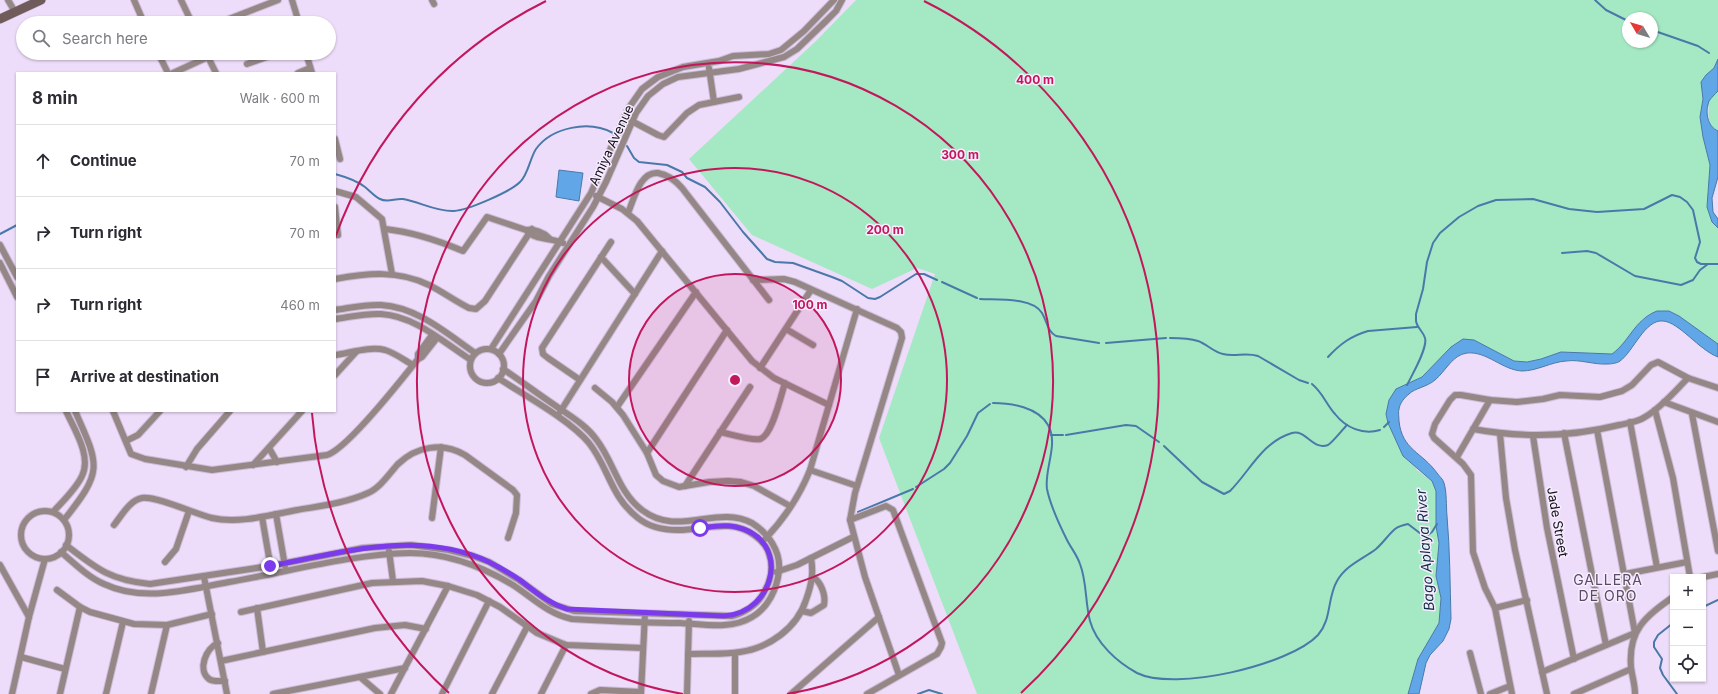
<!DOCTYPE html>
<meta charset="utf-8">
<style>
body{margin:0;font-family:Inter,sans-serif;background:#f2f2f3;color:#2b2b33}
.controls{position:absolute;right:12px;bottom:12px;display:grid;overflow:hidden;border-radius:0px;box-shadow:0 1px 3px #0004}
.controls button{width:36px;height:36px;display:grid;place-items:center;padding:0;border:0;border-bottom:1px solid #e1e1e2;background:#fff;color:#2b2b33;font:20px sans-serif}
.compass{position:absolute;left:1622px;top:12px;width:36px;height:36px;border-radius:50%;background:#fff;box-shadow:0 1px 3px #0004;rotate:308deg}
.stop{position:absolute;width:12px;height:12px;margin:-9px;border:3px solid #7c3aed;border-radius:50%;background:#fff}
.stop.end{background:#7c3aed;border-color:#fff;box-shadow:0 1px 4px #0008}
.list{margin:0;padding:0;list-style:none}
h2{display:flex;justify-content:space-between;align-items:center;height:52px;margin:0;padding:0 16px;font-size:17px}
h2 small{font-size:13px;font-weight:400;color:#7c7c81}
.list li{display:grid;grid-template-columns:26px 1fr auto;gap:12px;align-items:center;box-sizing:border-box;height:72px;padding:0 16px;border-top:1px solid #e1e1e2}
.list b{display:block;font-size:15px;white-space:nowrap}
.list em{font-size:13px;font-style:normal;color:#7c7c81}
.icon{flex:none;width:22px;height:22px;fill:none;stroke:currentColor;stroke-width:2;stroke-linecap:round;stroke-linejoin:round}
.map{position:relative;flex:none;width:1718px;height:694px;overflow:hidden}
.search{position:absolute;background:#fff;box-shadow:0 1px 3px #0004;left:16px;top:16px;width:320px;height:44px;display:flex;align-items:center;gap:10px;box-sizing:border-box;padding:0 14px;border-radius:22px;color:#7c7c81;font-size:15px}
.panel{position:absolute;background:#fff;box-shadow:0 1px 3px #0004;left:16px;top:72px;width:320px;height:340px;border-radius:0px}
.map>svg:first-child{display:block}
.green{fill:#a4e9c3;fill-rule:evenodd}
.water{fill:#61a7e7;stroke:#4a79a9}
.lines{fill:none;stroke-linecap:round;stroke-linejoin:round}
.stream{stroke:#4a79a9;stroke-width:2}
.minor-casing{stroke:#cabcd6;stroke-width:8}
.secondary-casing{stroke:#cabcd6;stroke-width:10}
.minor{stroke:#968787;stroke-width:6}
.secondary{stroke:#705b5b;stroke-width:9}
.route{stroke:#7c3aed;stroke-width:5}
.ring{fill:none;stroke:#c2185b;stroke-width:2}
.labels{text-anchor:middle;stroke-width:3;stroke-linejoin:round;paint-order:stroke}
.street-label{font-size:13px;fill:#130e17;stroke:#f7edff}
.water-label{font-size:14px;font-style:italic;fill:#102d47;stroke:#f7edff}
.neighbourhood-label{font-size:14px;letter-spacing:1px;fill:#594c64;stroke:#f7edff}
.centre{fill:#c2185b;stroke:#f7edff;stroke-width:2}
.ring-label{font-size:12px;text-anchor:middle;font-weight:bold;fill:#c2185b;stroke:#f7edff;stroke-width:3;stroke-linejoin:round;paint-order:stroke}
</style>
<div class="map">
<svg width="1718" height="694" viewBox="0 0 1718 694">
<rect width="100%" height="100%" fill="#edddfa"/>
<path class="green" d="M856,0H1718V131C1707,125 1708,117 1709,106L1700,117L1703,137L1710,165L1709,185L1715,226L1718,228V344L1679,316L1669,311H1657L1642,319L1618,350L1612,354L1561,352L1541,359L1527,362L1514,361L1474,340L1436,363L1422,377L1408,383L1386,414L1417,470L1432,481L1436,491V526L1439,543L1436,576L1441,598L1439,623L1418,659L1408,694H977L879,438L935,274L917,268L872,289L752,235L689,159L816,41ZM1628,18H1652V42H1628Z"/>
<g class="water">
<path d="M1718,59V91C1715,94 1711,98 1709,101C1705,112 1707,126 1718,131V177L1712,198L1713,212L1718,219V228L1712,222L1707,207L1710,165L1703,137L1700,117L1703,99L1701,82L1706,75L1714,68Z"/>
<polygon points="559,170 583,173 579,201 556,197"/>
<path d="M1657,311H1669L1679,316L1718,344V357C1699,350 1679,322 1663,321C1645,319 1633,352 1620,361C1618,363 1611,364 1608,364C1594,365 1580,359 1566,361C1551,362 1537,371 1522,371C1502,370 1487,351 1467,353C1452,355 1446,371 1435,380C1427,387 1415,388 1409,394C1404,398 1400,403 1399,409C1398,412 1399,417 1399,421C1402,450 1422,452 1437,473C1439,476 1443,479 1444,483C1447,493 1446,506 1447,516C1450,550 1450,585 1451,619L1449,629L1443,641L1430,655L1426,663L1419,694H1408L1418,659L1439,623L1441,598L1436,576L1439,543L1436,526V491L1432,481L1403,456L1388,423L1386,414L1389,400L1396,389L1422,377L1451,347L1463,339L1474,340L1514,361L1527,362L1541,359L1561,352L1612,354C1630,341 1634,320 1657,311Z"/>
</g>
<g class="lines">
<g class="stream">
<polyline points="1595,0 1606,10 1628,21"/>
<polyline points="1652,30 1698,46 1709,53"/>
<polyline points="627,146 634,158 639,162 667,165 682,172 687,178 705,187 720,202 743,232 767,259 775,262 793,263 832,277 842,281 868,298 875,299 880,297 916,274 924,274 937,280"/>
<path d="M335,174C346,177 356,180 365,187C370,191 374,196 380,199C388,203 395,198 403,199C420,202 437,212 454,211C468,210 510,192 520,182C528,175 530,158 536,149C552,127 589,120 613,133"/>
<polyline points="0,234 17,225"/>
<polyline points="1562,253 1587,251 1596,253 1635,276 1681,285 1693,280 1700,270 1708,264"/>
<polyline points="942,282 977,298"/>
<path d="M980,299C997,300 1032,297 1042,313C1047,321 1047,331 1056,336L1099,343"/>
<path d="M1170,338C1180,338 1189,338 1198,341C1207,344 1213,352 1223,354C1235,357 1246,352 1258,356L1299,380L1308,383"/>
<polyline points="1106,343 1166,338"/>
<path d="M1328,357C1340,344 1351,336 1368,331L1417,327"/>
<path d="M1312,384C1323,393 1326,404 1335,414C1346,428 1363,435 1380,430"/>
<path d="M1407,385C1412,375 1428,348 1425,338C1423,331 1417,328 1416,321V314L1423,289L1427,262L1433,243L1440,233L1459,217L1478,206L1496,200L1533,199L1569,209L1597,212L1644,209L1672,195L1680,197L1687,202L1693,210L1700,242L1695,258L1697,262L1701,264H1718"/>
<path d="M993,403C1011,403 1038,407 1048,425C1059,444 1044,469 1047,489C1050,504 1060,526 1067,540C1071,548 1077,555 1080,564C1087,582 1085,602 1090,621C1096,643 1117,662 1137,673C1175,692 1290,665 1318,635C1332,619 1327,598 1337,581C1346,565 1363,559 1376,549C1383,543 1388,535 1395,529C1399,526 1403,525 1408,524L1425,537L1432,532L1437,524"/>
<polyline points="1384,427 1389,422"/>
<polyline points="1051,435 1063,435"/>
<polyline points="1066,435 1126,425 1136,426 1159,442"/>
<path d="M1164,446L1202,482L1224,494L1230,491C1250,471 1262,442 1292,433C1306,429 1313,451 1328,445C1333,442 1342,430 1347,425"/>
<polyline points="916,487 944,469 950,463 967,436 978,413 990,404"/>
<polyline points="858,512 913,489"/>
<polyline points="1703,607 1718,600"/>
<polyline points="1673,623 1658,635 1654,642 1654,647 1662,659 1660,668 1663,675 1677,694"/>
<polyline points="918,694 929,690 942,694"/>
</g>
<g class="minor-casing">
<g id="minor">
<polyline points="8,0 15,12"/>
<polyline points="134,0 144,23"/>
<polyline points="181,0 192,23"/>
<polyline points="292,0 299,23"/>
<polyline points="432,0 434,4"/>
<polyline points="229,19 278,0"/>
<polyline points="287,23 298,19"/>
<polyline points="158,53 168,73"/>
<polyline points="206,53 216,73"/>
<polyline points="306,53 312,73"/>
<polyline points="247,64 278,53"/>
<polyline points="709,68 714,102"/>
<polyline points="173,73 208,57"/>
<polyline points="298,73 310,68"/>
<polyline points="624,117 658,135 664,137 687,113 699,105 739,97"/>
<polyline points="335,139 340,159"/>
<polyline points="335,191 356,197 382,219 392,274"/>
<polyline points="596,196 622,209 637,221 752,361 774,378 829,405"/>
<polyline points="335,207 338,235 335,235"/>
<path d="M628,213C634,199 640,171 658,173C669,175 676,181 682,188L769,300"/>
<path d="M385,229C413,232 437,240 463,251L487,217L526,230C534,229 543,232 549,238"/>
<path d="M527,231C535,240 552,238 563,243"/>
<polyline points="0,245 17,277"/>
<polyline points="601,257 635,294"/>
<polyline points="0,263 17,297"/>
<path d="M335,279C368,273 398,270 429,285C443,292 455,301 469,308L476,309L485,301L532,229"/>
<polyline points="753,280 784,279 795,282 897,328 901,332 902,338 855,493 850,520 865,577 899,675"/>
<path d="M335,310C350,308 366,304 381,305C417,307 446,333 475,353"/>
<path d="M335,319C350,317 366,313 381,314C415,316 443,342 471,360"/>
<polyline points="786,329 813,345"/>
<polyline points="491,349 591,193 628,109 642,89 658,77 683,67 719,61 733,56 769,54 781,50 804,31 834,0"/>
<circle cx="487" cy="366" r="17"/>
<polyline points="499,354 536,301 549,276 593,207 606,182 636,113 648,96 663,84 678,77 739,69 784,57 797,49 826,21 836,11 842,0"/>
<path d="M335,355C350,353 370,346 385,350C395,353 404,360 413,365"/>
<polyline points="418,359 418,354 432,335"/>
<polyline points="760,368 811,290"/>
<polyline points="335,375 356,352"/>
<polyline points="580,380 548,358 543,354 542,348 611,242"/>
<polyline points="595,388 612,402 623,415 647,453 656,475 663,481 679,487 709,482 728,481 741,482 754,486 790,506"/>
<polyline points="1664,402 1718,422"/>
<polyline points="617,407 696,292"/>
<polyline points="1655,410 1673,478 1690,577"/>
<path d="M113,411L131,454L145,459L212,470L327,455C347,449 403,378 418,359L422,357L437,338"/>
<polyline points="560,412 662,251"/>
<polyline points="1692,414 1718,551"/>
<polyline points="1630,422 1657,567"/>
<path d="M1473,429C1522,438 1571,437 1619,425C1628,423 1638,422 1645,417C1662,407 1675,391 1688,378L1718,388"/>
<polyline points="1597,430 1635,633"/>
<path d="M720,432C730,434 752,441 760,439C772,436 781,395 785,383"/>
<polyline points="1564,433 1606,645"/>
<polyline points="1500,434 1506,498 1515,550 1547,694"/>
<polyline points="1533,436 1547,528 1574,659"/>
<polyline points="126,441 138,435 160,411"/>
<polyline points="269,448 277,462"/>
<polyline points="647,453 727,330"/>
<polyline points="1457,457 1490,400"/>
<polyline points="253,465 302,411"/>
<polyline points="186,467 197,449 230,411"/>
<polyline points="810,470 857,486"/>
<polyline points="685,486 750,387"/>
<circle cx="45" cy="535" r="24"/>
<path d="M53,512C63,501 76,489 82,476C92,456 74,429 66,411"/>
<polyline points="276,514 285,566"/>
<polyline points="262,517 271,569"/>
<polyline points="432,518 441,447"/>
<path d="M64,520C103,471 100,467 75,411"/>
<polyline points="850,520 886,506 893,510 942,643 941,647 937,654 867,694"/>
<path d="M114,525C122,515 130,500 142,498C157,496 195,514 212,518C239,524 270,515 297,510C320,506 346,503 368,493C380,488 389,474 398,464C417,446 442,442 465,455L513,490L517,495L516,513L508,538"/>
<path d="M765,539C783,520 800,495 810,470L857,309"/>
<path d="M66,545C97,569 110,580 150,584L270,566L363,548L411,545L449,550L473,556L489,562L519,580L552,604L574,611L732,616C744,613 757,605 763,594C771,581 774,568 769,554C767,546 761,540 754,535C731,518 704,530 678,530C665,530 649,527 638,518C610,496 609,468 589,443C570,420 524,395 498,378"/>
<polyline points="389,551 393,581"/>
<path d="M61,552C75,564 88,577 104,584C144,603 189,589 229,582C288,572 351,554 410,553C446,553 483,567 513,585C533,598 548,614 572,619C608,621 644,623 680,623C703,624 731,630 752,617C768,608 777,589 779,571C781,551 768,533 752,523C717,504 678,538 642,510C618,492 614,462 596,439C586,425 570,416 556,406C538,394 521,381 503,369"/>
<polyline points="165,562 176,549 189,511"/>
<polyline points="0,565 29,617"/>
<polyline points="776,572 797,565 853,537"/>
<polyline points="1625,574 1687,562"/>
<polyline points="204,577 227,694"/>
<polyline points="1703,577 1718,574"/>
<polyline points="57,590 80,607 90,612 134,624 167,625 212,614"/>
<polyline points="257,608 263,652"/>
<polyline points="1495,608 1527,600"/>
<path d="M802,611L811,613L824,605C826,595 821,582 813,577"/>
<polyline points="241,612 372,583 422,581 448,586 477,595 500,607 537,633 566,645 643,648"/>
<path d="M218,643C206,648 197,670 209,679C213,682 220,681 225,681"/>
<polyline points="1470,653 1481,694"/>
<path d="M688,654C705,653 723,655 740,652C769,648 797,628 806,600C811,586 814,574 811,558"/>
<polyline points="21,657 65,669"/>
<polyline points="221,661 375,628 405,625 426,629"/>
<polyline points="1542,672 1635,633"/>
<polyline points="360,677 380,694"/>
<polyline points="12,694 29,617 45,559"/>
<polyline points="60,694 80,607"/>
<polyline points="106,694 123,622"/>
<polyline points="151,694 167,625"/>
<polyline points="273,694 405,668"/>
<polyline points="391,694 448,586"/>
<polyline points="442,694 489,601"/>
<polyline points="492,694 527,627"/>
<polyline points="541,694 566,645"/>
<polyline points="591,694 600,690 641,692"/>
<polyline points="641,694 645,613"/>
<polyline points="687,694 689,621"/>
<polyline points="735,694 735,653"/>
<polyline points="791,694 879,617"/>
<polyline points="1490,694 1510,686"/>
<polyline points="1512,694 1495,608 1485,588 1473,552 1471,475 1463,464 1434,438 1432,434 1435,424 1450,400 1455,395 1461,395 1490,400 1517,402 1543,399 1560,395 1600,397 1622,391 1632,385 1651,365 1658,362 1688,378"/>
<polyline points="1574,694 1631,669"/>
<path d="M1635,694C1635,684 1632,676 1631,667C1628,630 1645,617 1673,597"/>
</g>
</g>
<g class="secondary-casing">
<polyline id="secondary" points="0,19 41,0"/>
</g>
<use href="#minor" class="minor"/>
<use href="#secondary" class="secondary"/>
</g>
<g class="lines">
<path class="route" d="M270,566C341,553 419,529 489,562C499,567 511,574 520,580C536,592 548,603 567,609L724,616C776,613 792,539 736,527C724,524 712,527 700,528"/>
</g>
<circle cx="735" cy="380" r="106" fill="#c2185b" fill-opacity=".12"/>
<g class="ring">
<circle cx="735" cy="380" r="106"/>
<circle cx="735" cy="380" r="212"/>
<path d="M683 694A318 318 0 1 1 787 694"/>
<path d="M449 693A424 424 0 0 1 312 413M335 238A424 424 0 0 1 546 1M924 1A424 424 0 0 1 1021 693"/>
</g>
<g class="labels">
<g class="street-label">
<text transform="translate(611 145) rotate(-65)" y="5">Amiya Avenue</text>
<text transform="translate(1558 522) rotate(80)" y="5">Jade Street</text>
</g>
<g class="water-label">
<text transform="translate(1425 550) rotate(-94)" y="5">Bago Aplaya River</text>
</g>
<g class="neighbourhood-label">
<text x="1608" y="585">GALLERA<tspan x="1608" dy="16">DE ORO</tspan></text>
</g>
</g>
<circle cx="735" cy="380" r="6" class="centre"/>
<g class="ring-label">
<text x="1035" y="84">400 m</text>
<text x="960" y="159">300 m</text>
<text x="885" y="234">200 m</text>
<text x="810" y="309">100 m</text>
</g>
</svg>
<div class="controls">
<button>+</button>
<button>−</button>
<button><svg class="icon" aria-label="locate" viewBox="0 0 24 24"><circle cx="12" cy="12" r="6"/><path d="M12 2v4M12 18v4M2 12h4M18 12h4"/></svg></button>
</div>
<svg class="compass" viewBox="-18 -18 36 36"><path d="M0-13l5 13h-10z" fill="#e53935"/><path d="M0 13l5-13h-10z" fill="#7c7c81"/></svg>
<div class="stop" style="left:700px;top:528px"></div>
<div class="stop end" style="left:270px;top:566px"></div>
<div class="search"><svg class="icon" aria-label="search" viewBox="0 0 24 24"><circle cx="10" cy="10" r="6"/><path d="M15 15l6 6"/></svg>Search here</div>
<section class="panel">
<h2>8 min<small>Walk · 600 m</small></h2>
<ul class="list">
<li><svg class="icon" aria-label="ahead" viewBox="0 0 24 24"><path d="M12 20V5M6 11l6-6 6 6"/></svg><div><b>Continue</b></div><em>70 m</em></li>
<li><svg class="icon" aria-label="right" viewBox="0 0 24 24"><path d="M7 20v-9h11M14 6l5 5-5 5"/></svg><div><b>Turn right</b></div><em>70 m</em></li>
<li><svg class="icon" aria-label="right" viewBox="0 0 24 24"><path d="M7 20v-9h11M14 6l5 5-5 5"/></svg><div><b>Turn right</b></div><em>460 m</em></li>
<li><svg class="icon" aria-label="arrive" viewBox="0 0 24 24"><path d="M6 21V4h12l-3 4 3 4H6"/></svg><div><b>Arrive at destination</b></div></li>
</ul>
</section>
</div>
